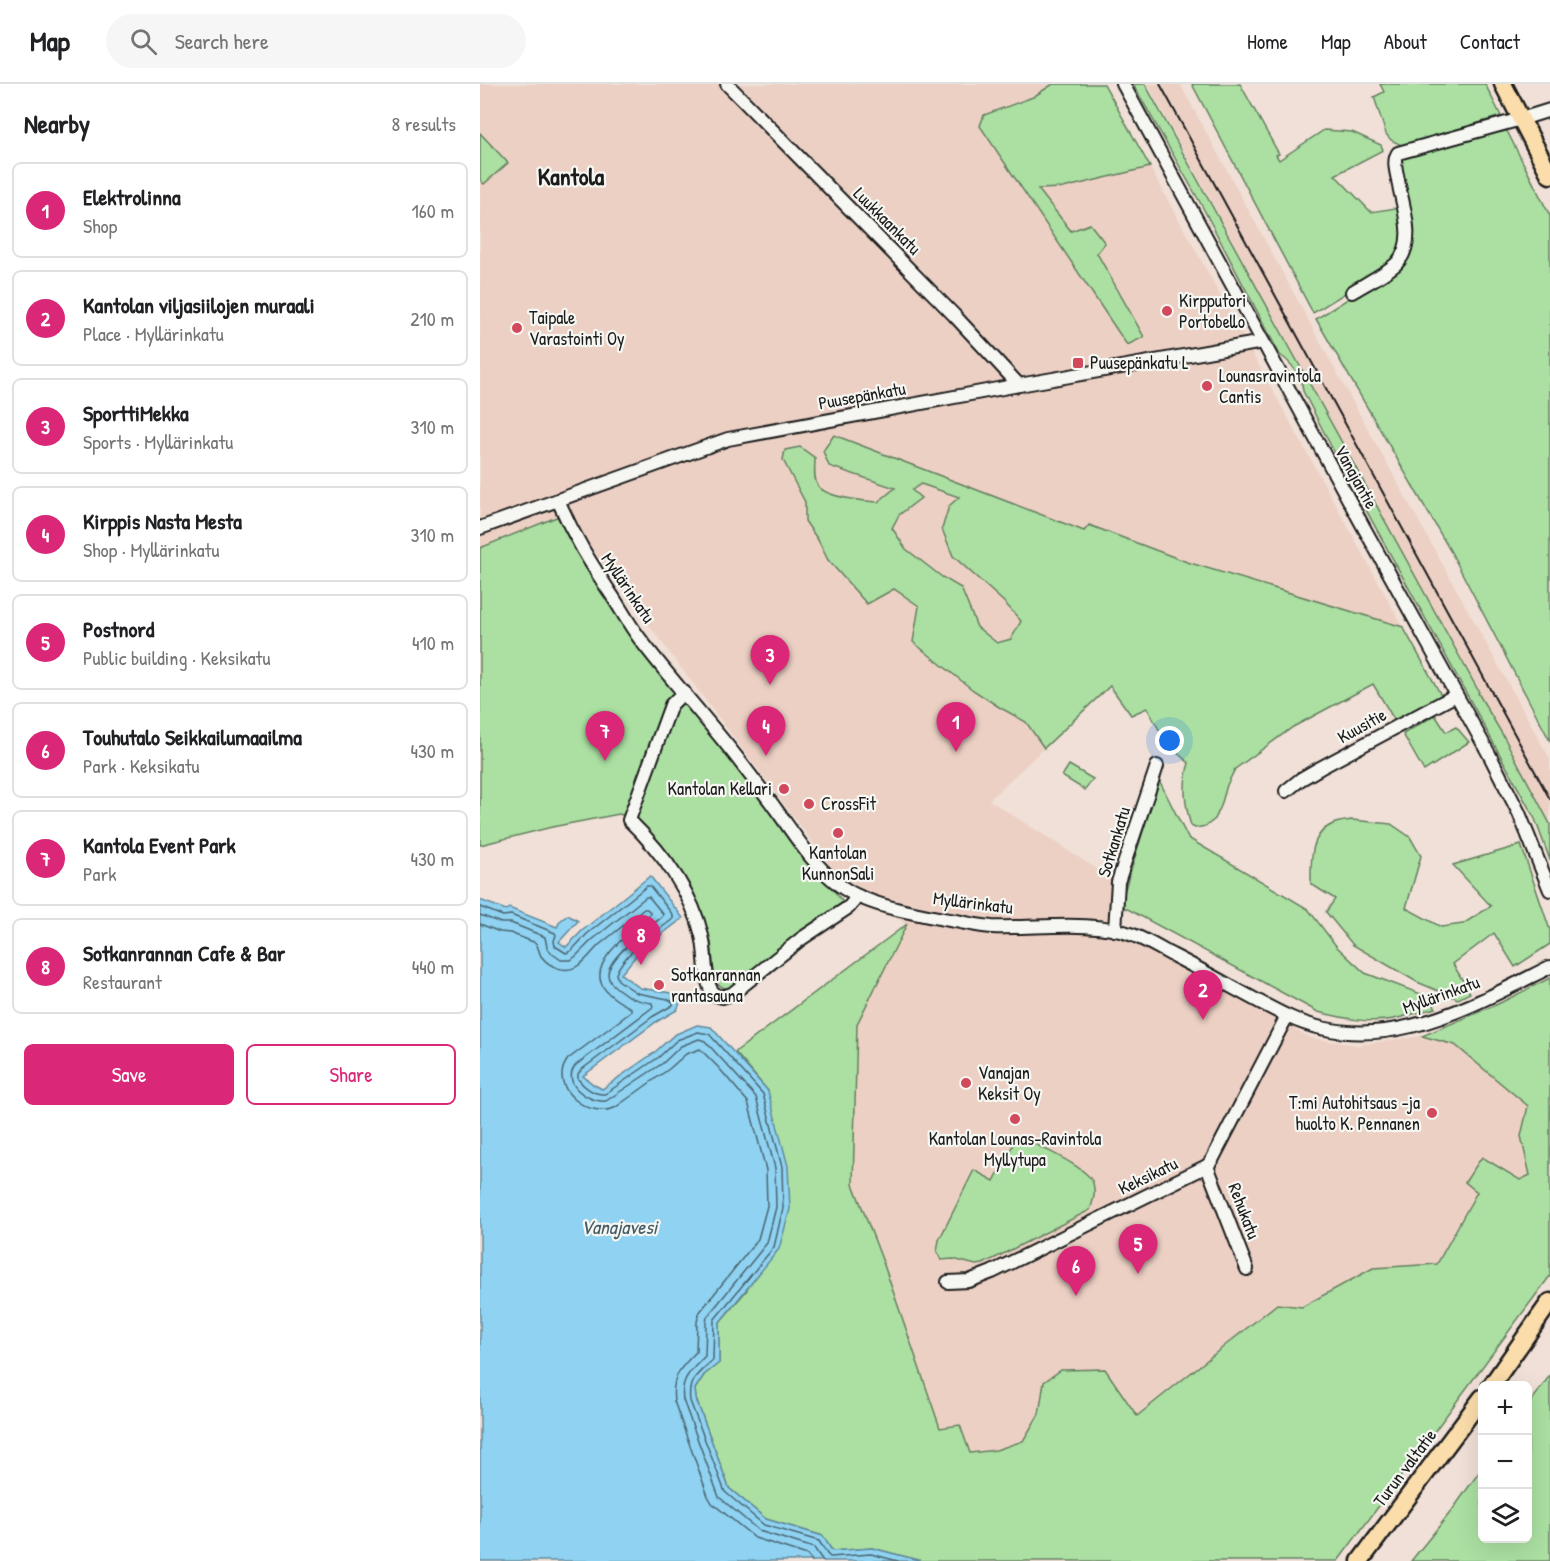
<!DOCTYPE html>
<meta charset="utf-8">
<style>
body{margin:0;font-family:"Patrick Hand",sans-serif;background:#f6f6f6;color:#202124}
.controls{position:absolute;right:18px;bottom:18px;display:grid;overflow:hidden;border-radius:9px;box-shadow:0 6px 24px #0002}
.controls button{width:54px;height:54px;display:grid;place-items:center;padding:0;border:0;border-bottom:2px solid #e0e0e0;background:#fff;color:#202124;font:30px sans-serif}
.you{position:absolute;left:690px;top:657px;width:21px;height:21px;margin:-15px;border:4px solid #fff;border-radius:50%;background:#1a73e8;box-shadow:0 0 0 9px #1a73e833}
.badge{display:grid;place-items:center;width:39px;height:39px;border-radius:50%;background:#db2777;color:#fff;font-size:20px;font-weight:700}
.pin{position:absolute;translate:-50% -50px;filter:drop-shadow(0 2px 3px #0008)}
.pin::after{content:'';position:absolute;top:32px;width:21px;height:18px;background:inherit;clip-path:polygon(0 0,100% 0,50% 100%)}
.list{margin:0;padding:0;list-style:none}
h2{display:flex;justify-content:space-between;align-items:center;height:78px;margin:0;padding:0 24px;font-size:26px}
h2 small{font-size:20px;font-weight:400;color:#757577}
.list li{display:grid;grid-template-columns:39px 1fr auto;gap:18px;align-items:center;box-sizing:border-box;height:96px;margin:0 12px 12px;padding:0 12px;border:2px solid #e0e0e0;border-radius:9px}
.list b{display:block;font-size:22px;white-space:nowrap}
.list p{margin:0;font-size:20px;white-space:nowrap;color:#757577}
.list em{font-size:20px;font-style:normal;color:#757577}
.actions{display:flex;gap:12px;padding:18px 24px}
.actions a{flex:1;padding:14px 0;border:2px solid #db2777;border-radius:9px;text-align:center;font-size:21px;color:#db2777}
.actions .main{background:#db2777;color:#fff}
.icon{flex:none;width:33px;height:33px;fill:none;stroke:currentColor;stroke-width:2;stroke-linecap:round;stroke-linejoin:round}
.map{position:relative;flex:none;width:1070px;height:1477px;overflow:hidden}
header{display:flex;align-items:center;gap:36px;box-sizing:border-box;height:84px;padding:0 30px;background:#fff;border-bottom:2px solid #e0e0e0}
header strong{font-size:28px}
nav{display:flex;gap:33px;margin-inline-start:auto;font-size:21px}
.search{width:420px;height:54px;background:#f6f6f6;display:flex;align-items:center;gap:15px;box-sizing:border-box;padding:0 21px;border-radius:33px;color:#757577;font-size:22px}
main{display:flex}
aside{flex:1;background:#fff}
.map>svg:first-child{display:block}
.built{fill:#ecd0c4}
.green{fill:#abe0a2;stroke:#647e5f;stroke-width:1.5;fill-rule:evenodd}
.water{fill:#8fd2f1;stroke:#61899c;stroke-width:1.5}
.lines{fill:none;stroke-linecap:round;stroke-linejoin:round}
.shore{stroke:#4a6571;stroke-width:1.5}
.minor-casing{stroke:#1c1c1c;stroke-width:16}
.highway-casing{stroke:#1c1c1c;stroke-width:21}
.minor{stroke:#f6f6f2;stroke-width:12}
.highway{stroke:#fbddab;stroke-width:16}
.rail{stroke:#1c1c1c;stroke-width:2}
.poi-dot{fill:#d1495b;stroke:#f6f6f2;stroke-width:2}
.labels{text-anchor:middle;stroke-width:4.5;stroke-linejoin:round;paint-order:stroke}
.street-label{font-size:18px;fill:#1c1c1c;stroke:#f6f6f2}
.poi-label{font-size:18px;fill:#1c1c1c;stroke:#f6f6f2;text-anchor:start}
.water-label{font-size:20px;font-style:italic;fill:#445c67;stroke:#f6f6f2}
.district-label{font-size:24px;font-weight:bold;fill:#1c1c1c;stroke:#f6f6f2}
</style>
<header>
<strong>Map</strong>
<div class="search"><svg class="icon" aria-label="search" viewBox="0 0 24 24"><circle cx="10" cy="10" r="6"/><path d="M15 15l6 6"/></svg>Search here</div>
<nav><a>Home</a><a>Map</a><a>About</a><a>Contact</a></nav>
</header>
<main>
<aside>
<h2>Nearby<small>8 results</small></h2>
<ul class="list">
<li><span class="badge">1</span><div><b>Elektrolinna</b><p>Shop</p></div><em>160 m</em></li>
<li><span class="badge">2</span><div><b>Kantolan viljasiilojen muraali</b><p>Place · Myllärinkatu</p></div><em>210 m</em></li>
<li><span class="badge">3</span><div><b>SporttiMekka</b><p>Sports · Myllärinkatu</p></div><em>310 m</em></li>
<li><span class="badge">4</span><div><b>Kirppis Nasta Mesta</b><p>Shop · Myllärinkatu</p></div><em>310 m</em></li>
<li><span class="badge">5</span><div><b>Postnord</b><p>Public building · Keksikatu</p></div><em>410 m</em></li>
<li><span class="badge">6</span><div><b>Touhutalo Seikkailumaailma</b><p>Park · Keksikatu</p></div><em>430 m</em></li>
<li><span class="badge">7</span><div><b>Kantola Event Park</b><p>Park</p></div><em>430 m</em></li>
<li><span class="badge">8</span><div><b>Sotkanrannan Cafe &amp; Bar</b><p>Restaurant</p></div><em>440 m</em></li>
</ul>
<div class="actions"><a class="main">Save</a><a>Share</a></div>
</aside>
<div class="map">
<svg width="1070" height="1477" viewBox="0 0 1070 1477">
<rect width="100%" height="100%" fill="#f0e0d7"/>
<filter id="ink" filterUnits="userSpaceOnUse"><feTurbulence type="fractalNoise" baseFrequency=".0167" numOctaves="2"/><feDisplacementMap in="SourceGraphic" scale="12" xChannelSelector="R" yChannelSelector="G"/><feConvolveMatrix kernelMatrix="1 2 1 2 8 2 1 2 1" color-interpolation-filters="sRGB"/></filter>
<g filter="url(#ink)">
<g class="built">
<polygon points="0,0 624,0 940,574 813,643 755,685 722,690 687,660 667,624 651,631 630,602 509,716 645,803 632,852 654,857 788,928 830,954 877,961 942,952 975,961 1048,1022 1041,1052 1050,1091 1040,1096 997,1108 957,1180 893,1184 822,1223 797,1221 656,1332 625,1285 564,1299 559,1330 543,1357 516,1366 490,1369 460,1344 403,1178 373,1100 377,940 426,840 362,797 85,430 0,464"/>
<polygon points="667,0 700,0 857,289 1070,675 1070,740 1024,653 998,609 999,608"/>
</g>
<g class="green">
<polygon points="573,0 624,0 670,83 583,104 558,105 591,147 610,140 625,159 617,169 664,253 647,261 500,42 504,31 553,13"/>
<path d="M653,0H665L999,608L998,609L1024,653L1070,740V776L1055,735L850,360L823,307C822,293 812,279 800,271L721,120Z"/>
<polygon points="712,0 760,0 799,70 796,71 799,76 844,46 872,48 901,61 903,66 855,91 891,128 922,123 925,155 914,179 833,229"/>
<polygon points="900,0 1005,0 1021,32 923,62 911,56 906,50 894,13 904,8"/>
<polygon points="1027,47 1070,132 1070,657 971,468 836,235 917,184 926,175 919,76 921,71 995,52"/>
<polygon points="0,49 28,79 4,100 0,96"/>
<path d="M354,351L604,447L609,441L707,478L923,543L962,613L916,639L893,600L813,643L755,685L747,701L741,722L735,735L726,742L715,744L711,742C705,721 702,701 709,679L687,660L667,624L651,631L630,602L564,664L546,638L519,623L493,606L433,558L439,522L414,505L387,520L348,476L338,456L325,437V418L303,376L305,366L320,363L335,374C335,383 333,395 338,402C347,414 384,417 398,418L415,404L349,382L343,367ZM441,400L479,413L469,422L462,445L473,472L525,519L541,537L531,555L517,559L497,543L481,504L462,493L426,465L412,444L419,431L441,414L432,406Z"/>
<polygon points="79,432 126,514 209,624 211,625 362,817 361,823 248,906 235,899 231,858 228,854 223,835 212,807 197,782 158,736 139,730 72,743 0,761 0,464"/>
<polygon points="955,631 966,648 976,643 989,658 944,687 923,650"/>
<polygon points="589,681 613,695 605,706 582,692"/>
<path d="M679,696L708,754L828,825L857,863L885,889L949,913L956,924C942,927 928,932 914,935C888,940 863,934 838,928L640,821Z"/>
<path d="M872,736L911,740L930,753L941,772L926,824L961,843L983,840L1011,822L973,781L1041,761L1070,846V860L1035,883L1014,849L973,880L990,909L978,915L937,898L873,861L846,828L855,815L831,800C831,778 829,750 853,740C859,737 866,737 872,736Z"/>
<polygon points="427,840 377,940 373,1100 403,1178 460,1344 480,1341 490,1369 516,1366 543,1357 559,1330 564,1298 581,1286 625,1285 657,1332 797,1220 822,1223 893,1184 957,1180 997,1108 985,1098 1002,1073 1040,1096 1050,1091 1041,1052 1048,1022 975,961 942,952 1018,920 1070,894 1070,1192 858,1477 442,1477 392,1464 352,1467 343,1452 286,1435 249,1404 216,1315 215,1305 224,1291 239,1279 239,1239 267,1206 288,1007 255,968"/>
<path d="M543,1054C559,1063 608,1083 613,1099C616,1110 613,1117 610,1126L503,1180L496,1181L473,1175L461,1176L457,1168L459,1156L494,1086L514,1097L535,1057Z"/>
<polygon points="1070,1291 1070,1477 931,1477 973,1425 1002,1384 1002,1454 1048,1454 1048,1322"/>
</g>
<polygon class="water" points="170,792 203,834 160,867 141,890 160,904 191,909 199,914 200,919 197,926 176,938 103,992 113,1000 122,1005 175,968 194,951 217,941 231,943 288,1007 308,1082 310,1125 299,1165 239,1239 239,1279 224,1291 215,1305 216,1315 249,1404 286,1435 343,1452 352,1467 392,1464 442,1477 0,1477 0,816 26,826 29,824 77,843 80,837 88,831 98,837 79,858 86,863 103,846"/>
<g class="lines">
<g class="shore">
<path d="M0,823L23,832L31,831L75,849L76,851L74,857L75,862L86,869L91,867L107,850L167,802H170L193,831V835C176,848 142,870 136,890L138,896L157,909L188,915L193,918V921L172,933L101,986L98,990V995C104,1003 114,1011 125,1010L179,973L197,956L218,948L229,950L283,1010L302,1083L303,1124L294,1163L234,1236L233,1276C219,1289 207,1295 210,1317L245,1408L284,1441L339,1457L347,1470L350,1473L391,1470L418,1477"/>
<path d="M0,831L21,839H31L65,853L67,863L71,869L81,876H91L96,872L112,856L166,813H169L183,830L182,833C169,843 128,873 128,890C128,897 133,901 138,905C149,914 158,917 172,919L173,923L96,981C80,999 108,1019 126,1017L183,979L201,962L219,955L225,957L276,1013L295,1084L296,1123L287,1159L227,1233L226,1239L225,1272C211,1287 200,1294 203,1316L239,1413L279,1447L334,1464L343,1477"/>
<path d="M0,840L20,848L30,849L56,859C58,863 59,868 61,872C70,884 87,890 99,881C107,876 112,868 119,861C134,849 149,837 164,825H167L170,828L169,832C155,843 143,853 131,867C108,895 123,910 151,924V928L88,975C66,1003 110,1037 136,1023L189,985L206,970L220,965L238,983L268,1018L286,1086L287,1122L278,1155L219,1229L217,1238L216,1268C200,1284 191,1293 194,1317L228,1412L232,1419L275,1454L327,1471L332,1477"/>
</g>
<g class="minor-casing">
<g id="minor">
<polyline points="247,0 474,231 539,301"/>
<polyline points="643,0 883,442 1009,670 1039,729 1070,806"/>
<path d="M872,208C885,200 905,190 916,180C938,158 922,122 918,96C916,86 913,77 918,69L1041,35L1070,26"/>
<path d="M78,416C94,453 111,480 133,513C142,527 150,542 160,555C191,596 226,634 258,675C270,691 283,707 295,724C315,751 331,779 358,800C375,814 399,821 420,826C438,830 457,834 475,837C487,839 499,842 512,843C555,845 613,835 653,851C666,856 679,864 692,871C730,890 768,913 807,932C899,976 989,923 1070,883"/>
<polyline points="0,444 248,355 539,301 783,258"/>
<path d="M204,608L191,621L149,736C181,767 212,808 222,852C227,871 223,893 233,910L242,913L252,910L321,855L369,823L378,812"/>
<polyline points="806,707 821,695 840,684 976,611"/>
<polyline points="635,846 638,798 677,682"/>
<polyline points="727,1082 767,1185"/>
<polyline points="468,1198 489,1197 512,1188 727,1082 732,1076 807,932"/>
</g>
</g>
<g class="highway-casing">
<g id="highway">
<polyline points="1023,0 1070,91"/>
<polyline points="1011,1302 1070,1218"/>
<polyline points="880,1477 1002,1314"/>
</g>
</g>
<use href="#minor" class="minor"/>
<use href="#highway" class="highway"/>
<polyline class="rail" points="680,0 1070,715"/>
</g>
</g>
<g class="poi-dot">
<circle cx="687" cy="227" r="6"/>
<circle cx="37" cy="244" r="6"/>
<rect x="592" y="273" width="12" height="12" rx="3"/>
<circle cx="727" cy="302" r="6"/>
<circle cx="304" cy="705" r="6"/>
<circle cx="329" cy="720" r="6"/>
<circle cx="358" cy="749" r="6"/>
<circle cx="179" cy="901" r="6"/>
<circle cx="486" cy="999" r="6"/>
<circle cx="952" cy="1029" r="6"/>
<circle cx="535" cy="1035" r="6"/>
</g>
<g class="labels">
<g class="street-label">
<text transform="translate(407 137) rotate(45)" y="6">Luukkaankatu</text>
<text transform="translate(382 312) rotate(-10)" y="6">Puusepänkatu</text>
<text transform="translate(876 393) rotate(61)" y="6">Vanajantie</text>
<text transform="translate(148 504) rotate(56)" y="6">Myllärinkatu</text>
<text transform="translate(882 642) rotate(-29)" y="6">Kuusitie</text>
<text transform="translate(634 758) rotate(-73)" y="6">Sotkankatu</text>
<text transform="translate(493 819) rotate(7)" y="6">Myllärinkatu</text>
<text transform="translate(961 911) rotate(-20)" y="6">Myllärinkatu</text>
<text transform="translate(668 1092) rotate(-26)" y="6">Keksikatu</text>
<text transform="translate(764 1127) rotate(69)" y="6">Rehukatu</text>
<text transform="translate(925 1384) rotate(-53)" y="6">Turun valtatie</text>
</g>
<g class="poi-label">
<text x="699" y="223">Kirpputori<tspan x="699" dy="21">Portobello</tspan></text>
<text x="49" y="240">Taipale<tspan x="49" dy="21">Varastointi Oy</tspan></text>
<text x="610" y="285">Puusepänkatu L</text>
<text x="739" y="298">Lounasravintola<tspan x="739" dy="21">Cantis</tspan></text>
<text x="292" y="711" text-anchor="end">Kantolan Kellari</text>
<text x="341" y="726">CrossFit</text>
<text x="358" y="775" text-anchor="middle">Kantolan<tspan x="358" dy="21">KunnonSali</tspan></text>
<text x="191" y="897">Sotkanrannan<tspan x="191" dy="21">rantasauna</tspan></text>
<text x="498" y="995">Vanajan<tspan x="498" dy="21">Keksit Oy</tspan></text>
<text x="940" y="1025" text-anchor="end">T:mi Autohitsaus -ja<tspan x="940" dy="21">huolto K. Pennanen</tspan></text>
<text x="535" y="1061" text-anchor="middle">Kantolan Lounas-Ravintola<tspan x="535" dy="21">Myllytupa</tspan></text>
</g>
<g class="water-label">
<text x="139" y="1150">Vanajavesi</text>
</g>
<g class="district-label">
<text x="91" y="101">Kantola</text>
</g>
</g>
</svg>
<div class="controls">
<button>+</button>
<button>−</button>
<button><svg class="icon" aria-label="layers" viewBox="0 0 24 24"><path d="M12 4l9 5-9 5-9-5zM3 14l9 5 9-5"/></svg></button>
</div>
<div class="you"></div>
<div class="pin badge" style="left:476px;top:668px">1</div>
<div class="pin badge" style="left:723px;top:936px">2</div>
<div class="pin badge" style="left:290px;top:601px">3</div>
<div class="pin badge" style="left:286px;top:672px">4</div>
<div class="pin badge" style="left:658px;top:1190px">5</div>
<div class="pin badge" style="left:596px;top:1212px">6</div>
<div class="pin badge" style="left:125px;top:677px">7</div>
<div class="pin badge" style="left:161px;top:881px">8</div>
</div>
</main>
